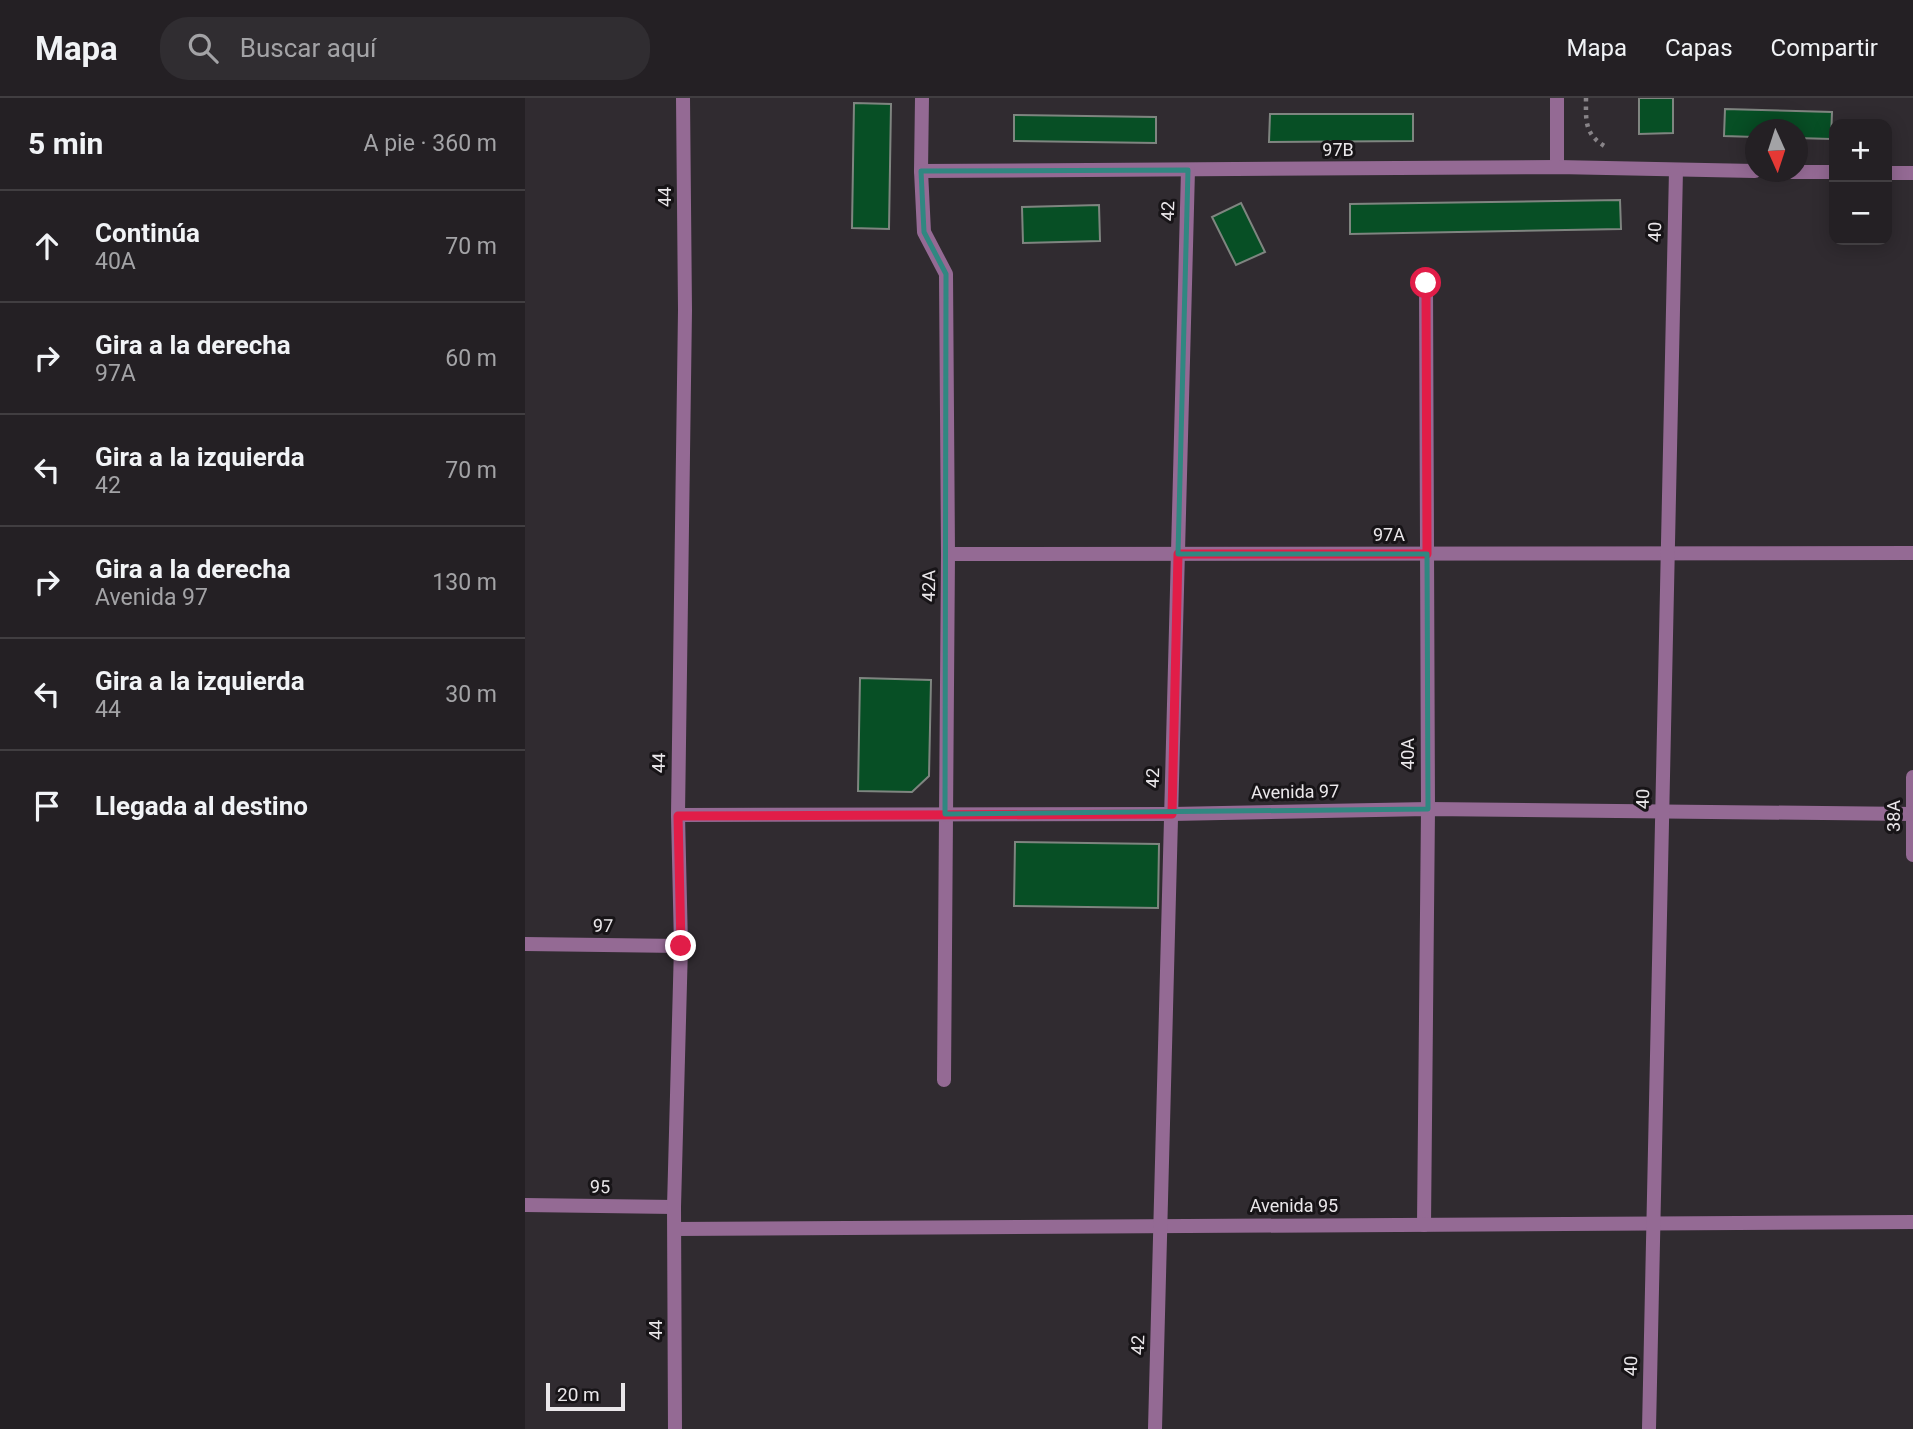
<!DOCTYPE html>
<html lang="es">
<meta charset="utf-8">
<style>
body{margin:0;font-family:Roboto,sans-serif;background:#302d31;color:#f1f3f6}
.controls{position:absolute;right:21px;top:21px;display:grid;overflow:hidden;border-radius:14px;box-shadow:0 4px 18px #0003}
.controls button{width:63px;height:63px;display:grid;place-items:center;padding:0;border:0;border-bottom:2px solid #413e41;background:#242024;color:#f1f3f6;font:35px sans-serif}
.compass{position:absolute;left:1220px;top:21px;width:63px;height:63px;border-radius:50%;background:#242024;box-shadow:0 4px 18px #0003;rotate:177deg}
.scale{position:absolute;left:21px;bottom:18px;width:79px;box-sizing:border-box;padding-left:7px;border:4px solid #eae7ea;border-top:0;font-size:19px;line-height:24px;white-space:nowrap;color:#eae7ea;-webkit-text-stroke:5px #171417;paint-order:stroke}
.stop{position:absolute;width:21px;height:21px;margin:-16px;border:5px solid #e11d48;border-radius:50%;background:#fff}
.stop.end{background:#e11d48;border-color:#fff;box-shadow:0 2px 7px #0008}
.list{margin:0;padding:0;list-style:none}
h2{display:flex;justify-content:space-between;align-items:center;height:91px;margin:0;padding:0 28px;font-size:30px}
h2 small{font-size:23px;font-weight:400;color:#a3a3a6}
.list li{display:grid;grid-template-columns:46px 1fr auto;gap:21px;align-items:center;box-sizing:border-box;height:112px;padding:0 28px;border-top:2px solid #413e41}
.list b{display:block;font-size:26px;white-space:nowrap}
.list p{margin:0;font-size:23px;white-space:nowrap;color:#a3a3a6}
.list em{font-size:23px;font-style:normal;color:#a3a3a6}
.icon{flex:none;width:38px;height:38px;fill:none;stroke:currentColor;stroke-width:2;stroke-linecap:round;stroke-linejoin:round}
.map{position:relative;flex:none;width:1388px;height:1331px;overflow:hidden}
header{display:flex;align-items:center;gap:42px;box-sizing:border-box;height:98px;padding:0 35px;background:#242024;border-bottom:2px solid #413e41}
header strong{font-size:33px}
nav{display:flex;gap:38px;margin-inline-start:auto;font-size:24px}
.search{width:490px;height:63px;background:#302d31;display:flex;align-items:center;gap:18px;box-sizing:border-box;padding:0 24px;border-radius:28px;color:#a3a3a6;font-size:26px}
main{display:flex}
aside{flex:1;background:#242024}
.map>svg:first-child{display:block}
.building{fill:#074f25;stroke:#7f8580;stroke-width:2}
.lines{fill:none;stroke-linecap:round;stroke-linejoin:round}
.path{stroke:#888488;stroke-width:4.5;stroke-dasharray:3.5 5;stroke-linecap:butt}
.minor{stroke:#946a94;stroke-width:14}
.route{stroke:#e11d48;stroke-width:9}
.marked{fill:none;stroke:#308781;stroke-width:5;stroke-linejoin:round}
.labels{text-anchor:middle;stroke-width:6;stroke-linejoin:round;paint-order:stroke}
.street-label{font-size:18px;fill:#eae7ea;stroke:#171417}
</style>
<header>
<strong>Mapa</strong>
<div class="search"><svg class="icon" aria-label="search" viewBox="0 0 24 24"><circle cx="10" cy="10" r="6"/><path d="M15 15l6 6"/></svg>Buscar aquí</div>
<nav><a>Mapa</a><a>Capas</a><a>Compartir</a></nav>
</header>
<main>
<aside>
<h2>5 min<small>A pie · 360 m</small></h2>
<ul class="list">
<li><svg class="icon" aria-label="ahead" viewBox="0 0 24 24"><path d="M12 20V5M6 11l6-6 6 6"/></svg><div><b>Continúa</b><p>40A</p></div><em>70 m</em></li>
<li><svg class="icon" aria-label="right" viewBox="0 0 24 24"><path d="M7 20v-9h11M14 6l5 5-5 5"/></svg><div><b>Gira a la derecha</b><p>97A</p></div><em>60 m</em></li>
<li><svg class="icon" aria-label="left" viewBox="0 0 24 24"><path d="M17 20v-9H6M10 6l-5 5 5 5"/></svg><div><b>Gira a la izquierda</b><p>42</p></div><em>70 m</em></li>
<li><svg class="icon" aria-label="right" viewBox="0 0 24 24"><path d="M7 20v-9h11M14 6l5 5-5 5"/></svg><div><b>Gira a la derecha</b><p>Avenida 97</p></div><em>130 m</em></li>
<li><svg class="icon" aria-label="left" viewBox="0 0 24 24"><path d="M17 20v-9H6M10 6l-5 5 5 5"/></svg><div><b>Gira a la izquierda</b><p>44</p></div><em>30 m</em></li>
<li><svg class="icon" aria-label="arrive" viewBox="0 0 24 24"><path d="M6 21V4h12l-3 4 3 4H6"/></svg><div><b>Llegada al destino</b></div></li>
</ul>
</aside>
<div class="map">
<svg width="1388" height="1331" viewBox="0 0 1388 1331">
<rect width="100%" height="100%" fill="#302b30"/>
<g class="building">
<polygon points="1114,0 1148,0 1148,35 1114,36"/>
<polygon points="329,5 366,6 364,131 327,130"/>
<polygon points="1200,11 1307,14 1306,41 1272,40 1272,32 1230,32 1230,39 1199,38"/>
<polygon points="745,16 888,16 888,43 744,44"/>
<polygon points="489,17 631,19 631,45 489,43"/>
<polygon points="1095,102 1096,131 825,136 825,106"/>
<polygon points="716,105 740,154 711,167 687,119"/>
<polygon points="574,107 575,143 498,145 497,109"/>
<polygon points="335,580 406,582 404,678 387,694 333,693"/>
<polygon points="490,744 634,746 633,810 489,808"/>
</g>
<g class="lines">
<path class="path" d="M1061,0C1061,23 1059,36 1081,49"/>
<g class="minor">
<polyline points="397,0 396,73 399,134 421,176 423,456 419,982"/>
<polyline points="1032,69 1032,0"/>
<polyline points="396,73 1032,69 1230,73"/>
<polyline points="1244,74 1309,74"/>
<polyline points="1362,75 1388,75"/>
<polyline points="423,456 1388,455"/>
<polyline points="1388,679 1388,757"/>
<polyline points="153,717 647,716 903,711 1388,716"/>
<polyline points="0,846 156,848"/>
<polyline points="0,1107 149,1109"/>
<polyline points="899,1127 903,711 901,185"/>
<polyline points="150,1131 1388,1124"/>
<polyline points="150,1331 149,1109 156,848 153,717 160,212 158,0"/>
<polyline points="630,1331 663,72"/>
<polyline points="1124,1331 1151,72"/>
</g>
</g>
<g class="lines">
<polyline class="route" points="156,848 153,718 647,716 653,456 902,456 901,185"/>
</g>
<path class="marked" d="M663,72L653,456H902L903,711L420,716L421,176L399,134L396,73Z"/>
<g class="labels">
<g class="street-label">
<text x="813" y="58">97B</text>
<text transform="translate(140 99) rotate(-90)" y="6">44</text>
<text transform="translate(643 113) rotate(-88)" y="6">42</text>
<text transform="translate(1130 134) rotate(-89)" y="6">40</text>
<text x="864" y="443">97A</text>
<text transform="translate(404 488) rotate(-89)" y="6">42A</text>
<text transform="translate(883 656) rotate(-90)" y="6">40A</text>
<text transform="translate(134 665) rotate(-89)" y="6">44</text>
<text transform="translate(628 680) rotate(-89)" y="6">42</text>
<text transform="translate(770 694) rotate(-1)" y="6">Avenida 97</text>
<text transform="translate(1118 701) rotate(-89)" y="6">40</text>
<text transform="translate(1369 718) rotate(-90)" y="6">38A</text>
<text transform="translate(78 828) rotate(1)" y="6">97</text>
<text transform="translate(75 1089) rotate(1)" y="6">95</text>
<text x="769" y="1114">Avenida 95</text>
<text transform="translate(131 1232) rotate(-90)" y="6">44</text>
<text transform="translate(613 1247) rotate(-88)" y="6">42</text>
<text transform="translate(1106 1268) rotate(-89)" y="6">40</text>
</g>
</g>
</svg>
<div class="controls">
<button>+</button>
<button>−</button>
</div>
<svg class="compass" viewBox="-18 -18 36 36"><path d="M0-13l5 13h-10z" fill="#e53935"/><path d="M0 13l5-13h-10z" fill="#a3a3a6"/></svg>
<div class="scale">20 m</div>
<div class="stop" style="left:901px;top:185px"></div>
<div class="stop end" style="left:156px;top:848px"></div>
</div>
</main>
